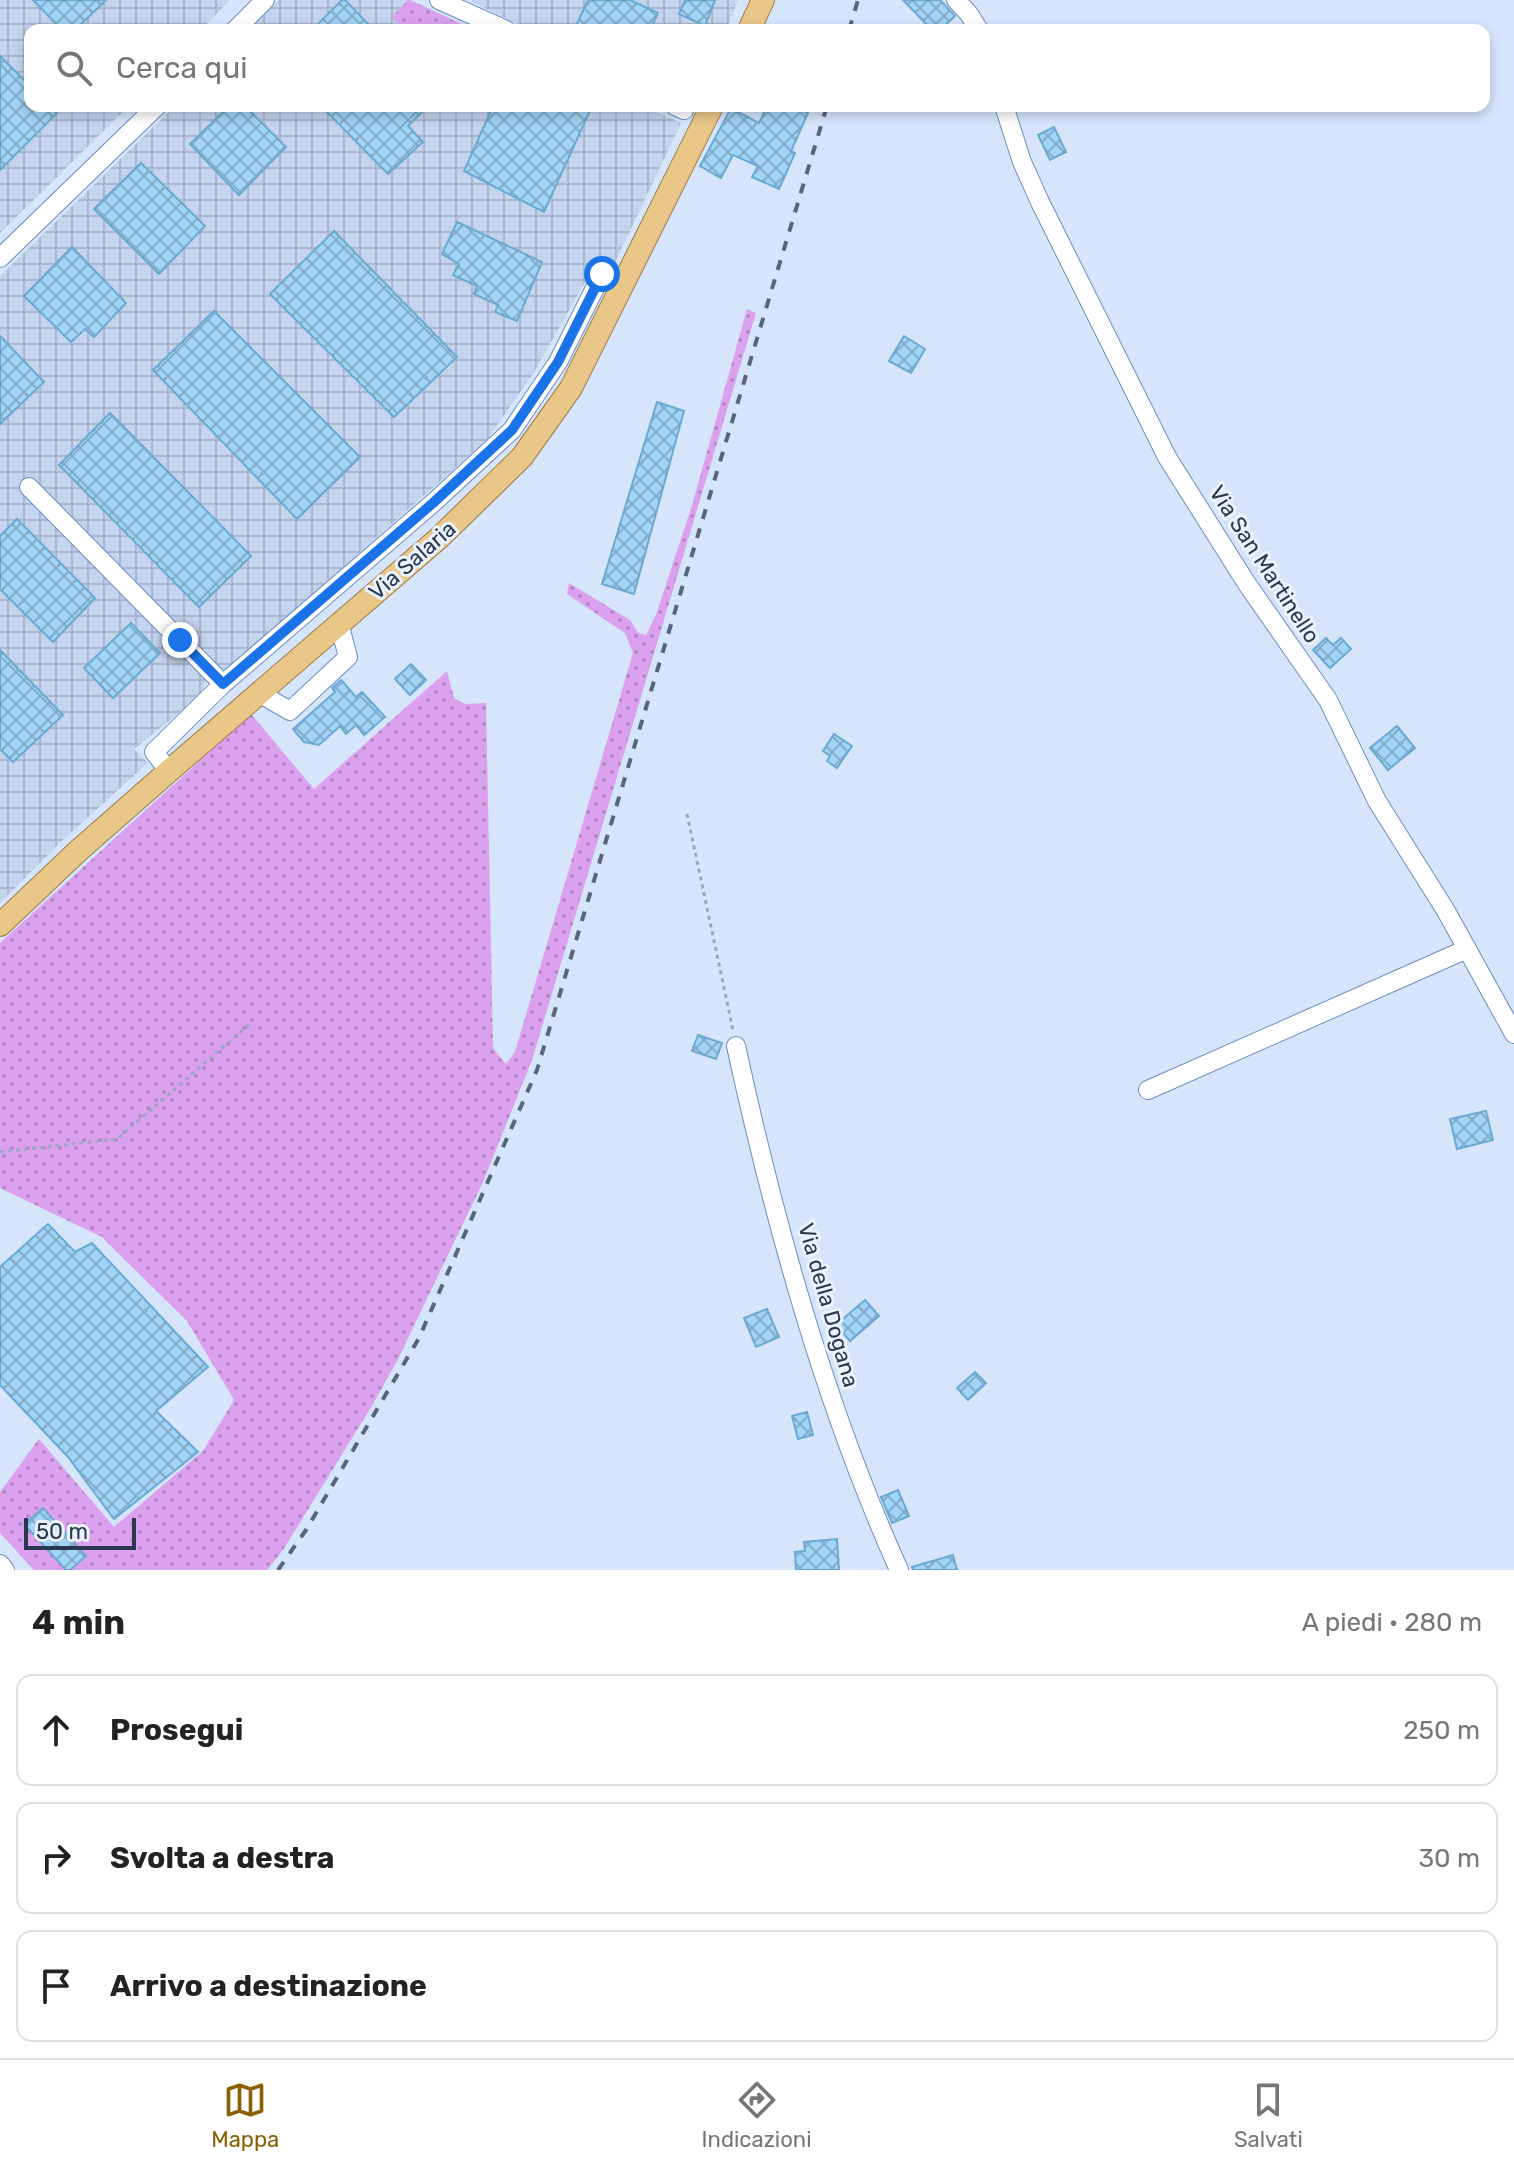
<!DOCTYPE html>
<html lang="it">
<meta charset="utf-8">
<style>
body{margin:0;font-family:Rubik,sans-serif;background:#f6f6f6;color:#222}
.scale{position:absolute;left:24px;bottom:20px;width:112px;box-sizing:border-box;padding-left:8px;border:4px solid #29384e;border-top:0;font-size:22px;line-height:28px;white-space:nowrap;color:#29384e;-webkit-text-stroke:6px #eaf2fd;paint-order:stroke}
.stop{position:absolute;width:24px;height:24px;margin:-18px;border:6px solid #1a73e8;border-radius:50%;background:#fff}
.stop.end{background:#1a73e8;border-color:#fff;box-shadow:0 2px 8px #0008}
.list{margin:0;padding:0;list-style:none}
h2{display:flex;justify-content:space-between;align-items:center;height:104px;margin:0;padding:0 32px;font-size:34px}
h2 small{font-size:26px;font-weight:400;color:#767676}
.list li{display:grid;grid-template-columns:52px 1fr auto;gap:24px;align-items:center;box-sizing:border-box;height:112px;margin:0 16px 16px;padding:0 16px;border:2px solid #e0e0e0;border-radius:16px}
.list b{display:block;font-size:30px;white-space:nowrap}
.list em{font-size:26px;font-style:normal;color:#767676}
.icon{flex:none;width:44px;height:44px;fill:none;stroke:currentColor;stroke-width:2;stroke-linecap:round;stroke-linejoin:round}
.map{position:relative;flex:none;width:1514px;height:1570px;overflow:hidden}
.search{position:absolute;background:#fff;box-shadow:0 4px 12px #0003;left:24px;right:24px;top:24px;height:88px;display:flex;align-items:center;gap:20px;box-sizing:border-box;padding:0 28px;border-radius:16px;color:#767676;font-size:30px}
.sheet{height:488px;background:#fff}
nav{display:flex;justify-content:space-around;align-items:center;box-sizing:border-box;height:112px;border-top:2px solid #e0e0e0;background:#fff;font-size:22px;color:#767676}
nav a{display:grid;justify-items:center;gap:4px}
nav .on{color:#8b6002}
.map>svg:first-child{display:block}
.industrial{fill:url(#industrial-grid)}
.grass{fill:url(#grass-dots)}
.building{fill:url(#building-cross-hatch);stroke:#6aaad2;stroke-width:2}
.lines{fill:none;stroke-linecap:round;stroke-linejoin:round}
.minor-casing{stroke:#6a8dc2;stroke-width:20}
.major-casing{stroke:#9d7c42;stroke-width:24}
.path{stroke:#98a7bd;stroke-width:3;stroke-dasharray:4 4;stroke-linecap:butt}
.minor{stroke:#fff;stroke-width:18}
.major{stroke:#e9c789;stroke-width:22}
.rail{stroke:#57667c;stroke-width:4;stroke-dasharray:10 10;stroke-linecap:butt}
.route{stroke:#1a73e8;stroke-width:10}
.labels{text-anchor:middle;stroke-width:6;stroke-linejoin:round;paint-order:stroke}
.street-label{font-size:22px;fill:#29384e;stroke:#eaf2fd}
</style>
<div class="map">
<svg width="1514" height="1570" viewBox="0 0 1514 1570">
<defs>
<pattern id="industrial-grid" width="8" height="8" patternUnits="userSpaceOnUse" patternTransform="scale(2)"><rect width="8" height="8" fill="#c4d4ee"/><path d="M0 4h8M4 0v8" fill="none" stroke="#a8b7ce"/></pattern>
<pattern id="grass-dots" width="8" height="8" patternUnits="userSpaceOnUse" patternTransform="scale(2)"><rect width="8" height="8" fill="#dba1ee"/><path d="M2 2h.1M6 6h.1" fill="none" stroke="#b284c3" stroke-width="1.8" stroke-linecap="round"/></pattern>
<pattern id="building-cross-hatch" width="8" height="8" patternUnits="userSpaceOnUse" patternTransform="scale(2)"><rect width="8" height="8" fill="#a1d4f6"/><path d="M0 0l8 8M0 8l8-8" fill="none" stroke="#83adc9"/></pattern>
</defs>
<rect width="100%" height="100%" fill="#d6e5fc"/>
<g class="industrial">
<polygon points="0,0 230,0 201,30 30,30 30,106 129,106 0,233"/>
<polygon points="279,0 410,0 475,30 249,30"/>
<polygon points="473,0 738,0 726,30 530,30 472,2"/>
<polygon points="175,106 643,106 681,123 613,267 597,261 533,374 487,440 224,672 32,479 201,670 206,681 199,697 134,749 148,763 64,839 0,903 0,276"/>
</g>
<g class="grass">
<polygon points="408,0 410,0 472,29 404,30 392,17"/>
<polygon points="747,309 756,313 532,1060 483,1182 398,1359 373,1404 283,1550 267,1570 34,1570 0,1533 0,1492 39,1439 114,1527 203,1451 234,1400 187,1321 102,1237 0,1188 0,943 251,714 314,789 447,671 454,698 465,704 486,703 493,1048 506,1064 515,1052 633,653 625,633 567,594 569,583 630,620 638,633 646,635 656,615 693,502"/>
</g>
<g class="building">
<polygon points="33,0 106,0 75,30 62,30"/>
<polygon points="342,0 345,0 374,30 312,30"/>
<polygon points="588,0 630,0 658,13 650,30 574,30"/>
<polygon points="685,0 715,0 705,26 679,14"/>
<polygon points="903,0 940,0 955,16 940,30 932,30"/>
<polygon points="0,56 30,86 30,106 50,106 57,113 0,170"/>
<polygon points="229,106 245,106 286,147 239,195 190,144"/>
<polygon points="321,106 428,106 408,126 423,142 388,174"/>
<polygon points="493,106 592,106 544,212 464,171"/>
<polygon points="767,106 793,106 808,113 791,151 795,153 779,189 752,177 758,166 733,155 721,178 700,166 731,108 759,123"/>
<polygon points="1054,127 1066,152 1050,160 1038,135"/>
<polygon points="141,163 205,226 159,274 94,209"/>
<polygon points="457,222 542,262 517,321 495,312 498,305 474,294 477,286 453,275 459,264 442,254"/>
<polygon points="334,231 457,357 394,417 270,294"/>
<polygon points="72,247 126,303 94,337 85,329 71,342 24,296"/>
<polygon points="214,311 360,457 297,519 153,370"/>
<polygon points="0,336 44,382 0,424"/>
<polygon points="904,336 925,349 911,373 889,361"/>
<polygon points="657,402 684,411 634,594 602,584"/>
<polygon points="110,413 251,556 199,607 59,465"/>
<polygon points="17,519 95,598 53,642 0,589 0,536"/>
<polygon points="131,623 160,653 113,698 84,668"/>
<polygon points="1326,638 1333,645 1341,638 1351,649 1330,668 1313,650"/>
<polygon points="0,650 63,715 13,762 0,749"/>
<polygon points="411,664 426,680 410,695 395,679"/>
<polygon points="341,680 356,697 362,692 385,717 364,735 356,725 346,734 340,726 319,745 304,742 293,729 335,692 332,688"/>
<polygon points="1397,726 1415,748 1388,770 1370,748"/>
<polygon points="834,734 852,746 837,768 827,761 830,756 823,751"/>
<polygon points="698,1035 722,1043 716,1059 692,1051"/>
<polygon points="1486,1111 1493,1140 1457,1149 1450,1119"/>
<polygon points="48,1224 75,1252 92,1243 208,1367 156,1411 198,1452 114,1519 68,1457 0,1385 0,1267"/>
<polygon points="865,1300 879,1316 850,1341 836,1325"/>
<polygon points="767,1309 779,1337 756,1347 744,1318"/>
<polygon points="975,1372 986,1383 968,1400 957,1388"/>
<polygon points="807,1412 813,1435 798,1439 792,1416"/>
<polygon points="898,1490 909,1516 892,1523 881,1497"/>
<polygon points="43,1508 86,1556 70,1570 66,1570 24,1524"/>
<polygon points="837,1539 839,1570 796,1570 795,1552 805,1551 804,1542"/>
<polygon points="953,1555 957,1570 913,1570 912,1567"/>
</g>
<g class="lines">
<g class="minor-casing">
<g id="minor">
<polyline points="439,0 506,30"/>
<polyline points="956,0 969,14 979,30"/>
<polyline points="235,30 265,0"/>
<polyline points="675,106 684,110"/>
<polyline points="1004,106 1022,162 1040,202 1167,457 1247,584 1328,700 1377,801 1446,911 1514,1034"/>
<polyline points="0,258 157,106"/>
<polyline points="29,487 223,684"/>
<polyline points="259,693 290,711 348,657 339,623"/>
<polyline points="169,771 154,752 223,684 433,503 512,430 558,362 602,274 624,285"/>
<path d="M736,1046C775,1224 824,1403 899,1570"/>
<polyline points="1148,1090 1467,949"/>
<polyline points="0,1564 5,1570"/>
</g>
</g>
<g class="major-casing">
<g id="major">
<polyline points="749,30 763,0"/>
<polyline points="0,925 78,851 169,771 439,538 522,457 571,388 712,106"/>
</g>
</g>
<g class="path">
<polyline points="687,814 733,1030"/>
<polyline points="0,1152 117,1139 251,1023"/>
</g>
<use href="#minor" class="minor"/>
<use href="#major" class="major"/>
<g class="rail">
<polyline points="849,30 858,0"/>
<polyline points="278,1570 306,1530 419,1338 537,1070 827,106"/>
</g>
</g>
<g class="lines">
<polyline class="route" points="180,640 223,684 433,503 512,430 558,362 602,274"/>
</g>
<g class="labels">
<g class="street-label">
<text transform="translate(412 560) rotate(-41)" y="8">Via Salaria</text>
<text transform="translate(1265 564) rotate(57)" y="8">Via San Martinello</text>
<text transform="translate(829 1305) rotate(74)" y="8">Via della Dogana</text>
</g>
</g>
</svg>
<div class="scale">50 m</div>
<div class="stop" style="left:602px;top:274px"></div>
<div class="stop end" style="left:180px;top:640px"></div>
<div class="search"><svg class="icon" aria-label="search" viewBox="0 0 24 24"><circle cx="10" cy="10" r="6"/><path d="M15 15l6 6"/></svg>Cerca qui</div>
</div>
<section class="sheet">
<h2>4 min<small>A piedi · 280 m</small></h2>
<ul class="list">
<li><svg class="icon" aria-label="ahead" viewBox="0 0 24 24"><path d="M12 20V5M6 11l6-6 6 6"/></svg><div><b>Prosegui</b></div><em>250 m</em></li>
<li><svg class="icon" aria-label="right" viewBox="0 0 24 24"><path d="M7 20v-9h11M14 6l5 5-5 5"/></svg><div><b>Svolta a destra</b></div><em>30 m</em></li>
<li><svg class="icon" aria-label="arrive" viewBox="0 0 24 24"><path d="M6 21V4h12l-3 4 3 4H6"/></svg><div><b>Arrivo a destinazione</b></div></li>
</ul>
</section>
<nav>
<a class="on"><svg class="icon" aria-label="map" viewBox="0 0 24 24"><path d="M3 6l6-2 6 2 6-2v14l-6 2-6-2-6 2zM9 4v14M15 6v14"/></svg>Mappa</a>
<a><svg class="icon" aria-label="directions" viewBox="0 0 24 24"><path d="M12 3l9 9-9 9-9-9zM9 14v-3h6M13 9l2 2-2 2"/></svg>Indicazioni</a>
<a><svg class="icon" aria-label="saved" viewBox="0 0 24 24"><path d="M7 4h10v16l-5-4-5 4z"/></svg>Salvati</a>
</nav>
